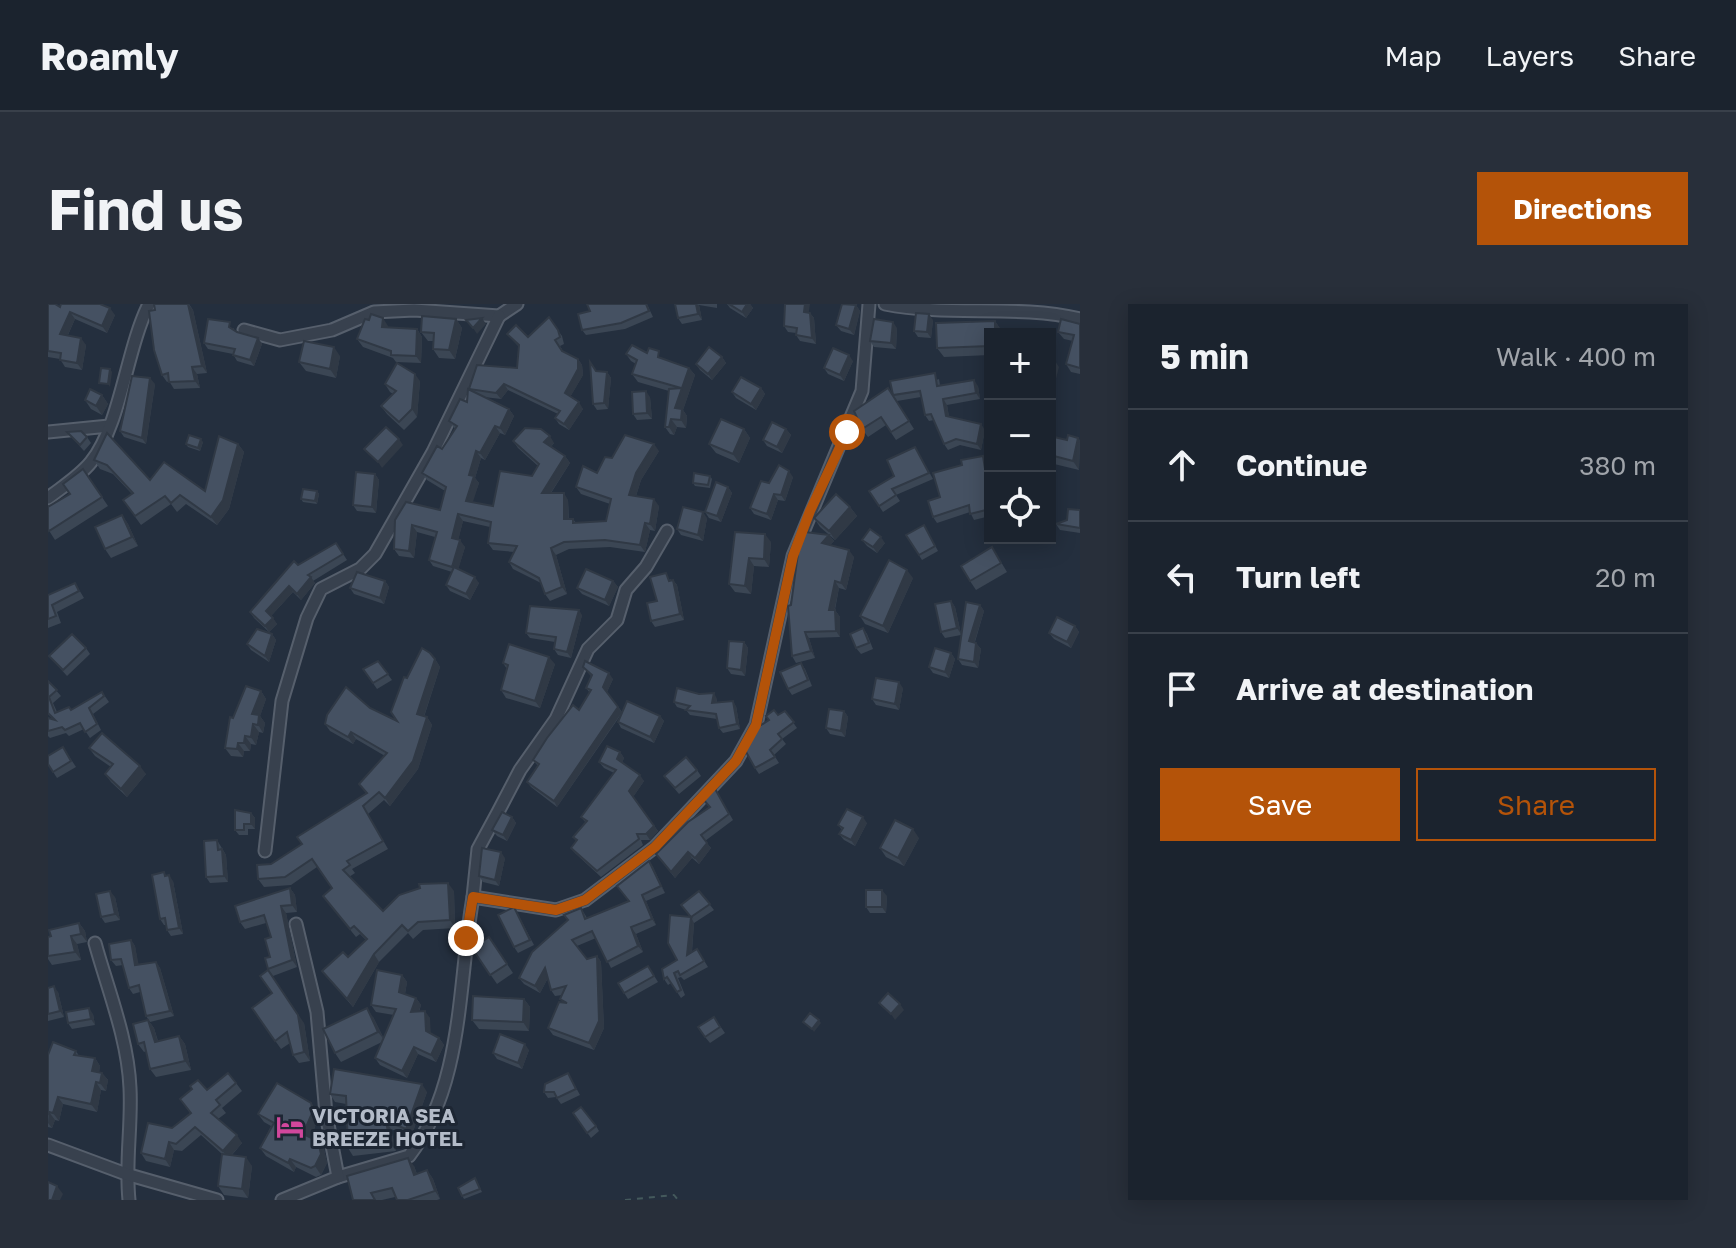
<!DOCTYPE html>
<meta charset="utf-8">
<style>
body{margin:0;font-family:"Golos Text",sans-serif;background:#282f3a;color:#f1f3f6}
.controls{position:absolute;right:24px;top:24px;display:grid;overflow:hidden;border-radius:0px;box-shadow:0 4px 20px #0003}
.controls button{width:72px;height:72px;display:grid;place-items:center;padding:0;border:0;border-bottom:2px solid #39404a;background:#1b232e;color:#f1f3f6;font:40px sans-serif}
.stop{position:absolute;width:24px;height:24px;margin:-18px;border:6px solid #b45309;border-radius:50%;background:#fff}
.stop.end{background:#b45309;border-color:#fff;box-shadow:0 2px 8px #0008}
.list{margin:0;padding:0;list-style:none}
h2{display:flex;justify-content:space-between;align-items:center;height:104px;margin:0;padding:0 32px;font-size:34px}
h2 small{font-size:26px;font-weight:400;color:#a0a4aa}
.list li{display:grid;grid-template-columns:52px 1fr auto;gap:24px;align-items:center;box-sizing:border-box;height:112px;padding:0 32px;border-top:2px solid #39404a}
.list b{display:block;font-size:30px;white-space:nowrap}
.list em{font-size:26px;font-style:normal;color:#a0a4aa}
.actions{display:flex;gap:16px;padding:24px 32px}
.actions a{flex:1;padding:18px 0;border:2px solid #b45309;border-radius:0px;text-align:center;font-size:28px;color:#b45309}
.actions .main{background:#b45309;color:#fff}
.icon{flex:none;width:44px;height:44px;fill:none;stroke:currentColor;stroke-width:2;stroke-linecap:round;stroke-linejoin:round}
.map{position:relative;flex:none;width:1032px;height:896px;overflow:hidden;border-radius:0px}
header{display:flex;align-items:center;gap:48px;box-sizing:border-box;height:112px;padding:0 40px;background:#1b232e;border-bottom:2px solid #39404a}
header strong{font-size:38px}
nav{display:flex;gap:44px;margin-inline-start:auto;font-size:28px}
.intro{display:flex;align-items:center;justify-content:space-between;box-sizing:border-box;height:192px;padding:0 48px}
h1{margin:0;font-size:56px}
.button{padding:20px 36px;border-radius:0px;background:#b45309;color:#fff;font-size:28px;font-weight:700}
main{display:flex;gap:48px;padding:0 48px}
aside{flex:1;background:#1b232e;border-radius:0px;box-shadow:0 4px 20px #0003}
.map>svg:first-child{display:block}
.lines{fill:none;stroke-linecap:round;stroke-linejoin:round}
.minor-casing{stroke:#565f6c;stroke-width:15}
.path{stroke:#44595c;stroke-width:2;stroke-dasharray:6 6;stroke-linecap:butt}
.minor{stroke:#38414e;stroke-width:11}
.wall{fill:#3b4654}
.shaded-wall{fill:#303945}
.building{fill:#455162;stroke:#303945;stroke-width:2}
.route{stroke:#b45309;stroke-width:10}
.labels{text-anchor:middle;stroke-width:6;stroke-linejoin:round;paint-order:stroke}
.poi-label{font-size:20px;font-weight:bold;fill:#b4bcc9;stroke:#1d2633;text-anchor:start}
</style>
<header>
<strong>Roamly</strong>
<nav><a>Map</a><a>Layers</a><a>Share</a></nav>
</header>
<div class="intro"><h1>Find us</h1><a class="button">Directions</a></div>
<main>
<div class="map">
<svg width="1032" height="896" viewBox="0 0 1032 896">
<rect width="100%" height="100%" fill="#242f3e"/>
<g class="lines">
<g class="minor-casing">
<g id="minor">
<path d="M837,0C901,13 969,0 1032,15"/>
<polyline points="196,26 232,36 284,26 326,8 366,6 451,12 469,0"/>
<polyline points="0,128 61,122"/>
<path d="M0,194C14,183 32,172 43,158C73,120 78,46 101,0"/>
<polyline points="217,547 234,397 259,314 273,285 312,265 327,250 385,148 451,12"/>
<polyline points="425,593 430,545 450,508 472,466 508,415 540,345 569,316 578,286 598,263 619,227"/>
<path d="M47,639C60,686 80,735 82,784C84,822 77,858 81,896"/>
<polyline points="0,841 78,870 169,896"/>
<path d="M290,873L361,852C416,782 410,678 425,593L508,606L537,596L607,543L688,457L708,421L745,252L814,87L821,0"/>
<polyline points="234,896 290,873 278,810 269,708 248,620"/>
</g>
</g>
<polyline class="path" points="577,896 626,891 630,896"/>
<use href="#minor" class="minor"/>
</g>
<g class="wall">
<polygon points="0,0 67,11 59,29 27,15 20,31 38,41 34,66 17,63 12,55 0,53"/>
<polygon points="106,0 141,0 145,6 159,69 149,70 152,84 126,85 121,77 119,78 114,71"/>
<polygon points="599,0 605,13 577,25 538,31 534,26"/>
<polygon points="627,0 669,0 669,4 651,1 654,16 634,20 630,14"/>
<polygon points="679,0 702,0 705,4 698,14 682,4"/>
<polygon points="808,1 812,7 806,31 793,27 788,21"/>
<polygon points="761,8 766,14 768,40 752,37 748,31 748,29 740,28 736,22"/>
<polygon points="501,13 514,32 516,40 512,42 515,47 530,55 534,61 535,71 522,93 535,105 521,126 511,120 507,114 510,110 460,86 453,95 436,93 461,105 466,112 457,131 452,129 437,156 433,154 427,174 431,179 424,198 445,202 484,172 490,162 470,144 465,137 506,139 503,143 517,152 522,159 503,189 520,196 521,215 525,215 528,219 558,217 562,200 533,190 528,183 549,169 564,154 611,147 593,176 588,192 611,202 607,227 602,226 597,248 562,243 521,245 508,251 519,290 502,297 497,290 493,279 465,265 461,258 466,248 445,246 440,239 442,223 415,217 410,236 417,243 410,265 431,279 422,296 402,287 398,281 404,268 385,262 381,256 387,233 369,228 366,254 351,252 346,245 347,216 392,206 397,187 379,176 374,169 394,145 407,125 401,117 419,98 420,85 469,64 471,43 459,30 480,33"/>
<polygon points="408,15 414,24 407,55 391,54 385,45 385,37 380,37 373,28"/>
<polygon points="885,16 883,34 870,33 866,27"/>
<polygon points="947,17 953,26 942,30 942,51 896,53 889,44"/>
<polygon points="1032,20 1032,70 1023,68 1018,60 1025,37 1016,35 1010,28"/>
<polygon points="340,22 340,24 369,25 374,33 373,59 348,58 345,54 315,43 309,35"/>
<polygon points="186,24 185,26 189,28 210,34 214,40 206,62 189,57 185,50 160,45 156,39"/>
<polygon points="849,24 848,45 826,43 822,37"/>
<polygon points="599,49 641,64 647,71 635,106 639,112 638,124 629,123 626,131 622,130 617,123 621,87 590,78 584,70 588,60 583,57 578,50"/>
<polygon points="292,52 288,74 258,67 251,58"/>
<polygon points="674,53 678,59 664,76 652,66 648,60"/>
<polygon points="805,57 796,77 780,70 776,64"/>
<polygon points="548,67 559,68 563,74 560,105 549,106 545,100"/>
<polygon points="891,75 892,81 930,82 932,95 899,101 901,113 937,126 933,146 912,141 900,146 896,140 886,116 881,117 877,111 873,93 849,97 845,91"/>
<polygon points="372,77 369,113 356,126 339,110 333,102 345,90 342,88 337,80"/>
<polygon points="107,80 98,140 76,133 72,127"/>
<polygon points="713,84 717,90 708,106 688,94 684,88"/>
<polygon points="840,84 866,125 848,136 838,121 820,133 814,125"/>
<polygon points="54,91 60,100 54,111 43,105 37,96"/>
<polygon points="602,93 604,115 589,116 585,110"/>
<polygon points="696,125 702,134 691,159 668,149 661,140"/>
<polygon points="738,125 743,131 734,149 719,142 715,136"/>
<polygon points="19,128 39,133 43,139 36,147"/>
<polygon points="1002,132 1019,136 1032,136 1031,166 1002,159"/>
<polygon points="155,138 152,147 140,143 138,140"/>
<polygon points="190,140 196,148 181,205 169,221 138,200 129,208 123,200 93,221 75,196 84,190 65,170 52,165 46,156 102,176 157,187"/>
<polygon points="867,143 885,175 848,191 852,197 835,208 821,187 846,172"/>
<polygon points="939,158 942,177 942,212 926,216 922,208 889,219 885,213 892,193"/>
<polygon points="35,165 60,202 7,236 0,225 22,190"/>
<polygon points="327,170 331,176 328,209 309,207 305,201"/>
<polygon points="662,172 664,175 662,184 647,182 645,179"/>
<polygon points="745,173 737,197 730,196 723,216 706,210 702,204 721,179"/>
<polygon points="680,183 684,189 673,218 661,214 657,208"/>
<polygon points="269,187 271,190 269,200 255,198 253,195"/>
<polygon points="802,203 809,212 787,236 772,223 766,214"/>
<polygon points="1032,206 1032,229 1012,226 1008,220 1019,216"/>
<polygon points="74,211 80,220 90,242 63,254 57,245"/>
<polygon points="659,214 655,237 633,231 629,225"/>
<polygon points="879,226 890,247 874,256 858,231"/>
<polygon points="687,228 723,238 721,263 706,262 703,290 687,288 681,280"/>
<polygon points="781,231 786,237 782,241 806,253 798,286 791,284 787,306 792,313 792,333 761,334 767,354 748,359 744,352"/>
<polygon points="814,236 837,239 829,249 819,242"/>
<polygon points="288,239 299,256 265,277 267,279 253,296 245,288 223,312 229,320 221,328 206,314 202,308 250,261"/>
<polygon points="944,243 959,268 928,286 922,277"/>
<polygon points="865,274 840,329 817,320 812,312"/>
<polygon points="622,275 623,276 625,276 629,281 636,316 607,323 603,317 609,297"/>
<polygon points="337,277 341,283 336,300 306,290 302,284"/>
<polygon points="565,277 570,283 561,302 534,290 529,284"/>
<polygon points="27,279 36,294 9,308 13,319 0,324 0,291"/>
<polygon points="903,297 907,303 913,330 932,301 936,307 927,338 928,339 933,345 930,364 914,361 910,355 913,331 897,334 893,328"/>
<polygon points="534,311 523,354 510,351 506,345 507,338 482,334 478,329"/>
<polygon points="1027,322 1031,328 1023,344 1006,335 1001,329"/>
<polygon points="815,324 819,330 825,345 813,350 808,344"/>
<polygon points="224,330 228,336 221,358 203,346 199,340"/>
<polygon points="696,338 700,344 697,372 683,370 679,364"/>
<polygon points="38,344 42,350 19,372 1,352"/>
<polygon points="903,349 907,355 901,374 885,369 881,363"/>
<polygon points="387,355 392,363 376,413 379,413 384,421 370,465 342,502 336,496 320,510 340,545 304,565 307,569 301,573 335,607 406,587 407,624 375,626 365,635 360,629 331,658 305,703 274,667 300,653 318,636 312,630 308,633 275,592 284,584 269,563 243,581 216,583 210,575 223,560 254,540 318,489 311,480 337,452 308,435 305,440 282,427 277,420 322,404 349,417 359,374"/>
<polygon points="330,357 344,376 329,385 315,365"/>
<polygon points="455,359 507,360 492,404 458,394 453,386 459,365"/>
<polygon points="753,359 757,365 764,382 744,391 740,385"/>
<polygon points="535,363 565,375 559,388 574,408 612,412 616,417 606,439 573,424 570,418 574,409 509,503 483,483 479,478 490,462 485,456 531,406 542,389 538,384 543,372"/>
<polygon points="0,377 13,392 5,399 9,408 23,406 54,388 61,398 45,410 53,426 42,434 36,425 21,432 18,429 2,434 0,432 0,414 5,415 0,410"/>
<polygon points="855,384 851,406 828,401 824,395"/>
<polygon points="213,387 218,395 212,412 217,419 215,429 211,428 208,441 203,440 202,447 196,447 195,453 183,452 177,444 185,414"/>
<polygon points="669,395 669,399 688,402 692,425 675,429 671,424 669,415 642,411 638,406 629,403 626,398"/>
<polygon points="737,407 749,424 734,435 738,440 726,451 731,459 711,470 707,464 730,411"/>
<polygon points="796,407 800,413 797,433 782,430 778,424"/>
<polygon points="15,443 28,463 9,474 0,460"/>
<polygon points="41,444 98,470 79,493 63,478 57,470 63,463 47,452"/>
<polygon points="572,448 576,454 574,459 596,477 585,493 610,527 602,536 593,536 595,541 553,573 527,549 523,544 528,537 525,533 538,519 533,513 566,469 556,464 551,458"/>
<polygon points="649,466 653,472 631,490 616,472"/>
<polygon points="666,483 685,516 657,537 663,544 651,560 644,554 627,574 608,550 661,504"/>
<polygon points="203,509 207,514 207,525 200,525 200,531 191,531 187,526"/>
<polygon points="464,513 468,519 459,537 449,532 444,526"/>
<polygon points="819,519 807,542 796,536 791,530 794,526 790,521"/>
<polygon points="871,534 856,562 838,553 832,544"/>
<polygon points="169,536 178,551 180,578 162,579 158,573"/>
<polygon points="457,554 451,582 435,578 431,572"/>
<polygon points="601,557 605,563 617,589 598,597 608,621 588,630 595,648 563,664 548,634 529,642 539,655 549,652 553,658 556,724 546,746 505,731 500,724 515,699 512,695 514,691 507,692 503,686 500,674 492,689 476,680 471,674 533,604 539,614 581,597"/>
<polygon points="125,577 135,630 123,632 119,626 118,621 116,621 112,615"/>
<polygon points="242,584 247,591 249,608 238,609 249,663 225,672 220,665 222,653 223,633 218,619 197,625 192,618"/>
<polygon points="651,587 666,606 646,619 644,648 649,645 660,663 636,676 633,673 630,674 637,691 633,694 623,679 620,681 616,675 629,656"/>
<polygon points="839,592 838,609 822,609 818,603"/>
<polygon points="67,593 72,616 57,619 53,613"/>
<polygon points="466,603 486,641 470,649 466,643"/>
<polygon points="31,619 37,627 39,638 29,640 33,656 4,661 0,655 0,633"/>
<polygon points="441,633 465,669 449,680 424,644"/>
<polygon points="83,636 87,642 90,661 108,658 112,664 126,712 102,718 98,712 92,688 85,690 81,684 75,661 68,662 63,656"/>
<polygon points="600,662 610,678 580,695 570,679"/>
<polygon points="354,671 359,678 357,690 368,694 373,701 371,708 382,714 382,730 391,734 396,741 388,758 370,750 359,774 332,761 327,754 334,738 293,758 287,749 325,713 336,735 346,711 328,708 323,701"/>
<polygon points="0,684 10,688 16,713 0,717"/>
<polygon points="476,695 482,703 481,727 431,725 424,716"/>
<polygon points="204,704 256,719 262,757 251,759 245,751 242,739 233,745"/>
<polygon points="45,710 47,721 24,725 20,719"/>
<polygon points="666,713 677,729 662,739 657,733"/>
<polygon points="100,716 106,724 110,737 131,732 137,740 143,766 108,773 102,765 98,747 96,748 90,740"/>
<polygon points="481,746 474,765 449,755 445,749"/>
<polygon points="28,747 31,752 47,754 52,762 51,768 54,769 60,776 58,787 53,786 49,808 15,800 11,817 7,816 4,824 0,823 0,751"/>
<polygon points="520,769 532,791 513,800 508,793 500,794 496,788"/>
<polygon points="188,779 194,787 174,804 178,809 170,815 194,839 184,851 204,862 200,894 176,891 170,882 174,850 153,831 134,847 126,846 122,863 98,857 93,849 142,809 132,795"/>
<polygon points="379,788 363,833 343,825 348,847 305,852 300,844 298,800 287,798 282,790"/>
<polygon points="263,799 269,807 270,815 263,833 276,845 279,859 273,871 268,873 248,863 246,868 218,852 212,844 223,822 216,818 210,810"/>
<polygon points="525,809 548,822 551,827 543,834"/>
<polygon points="366,862 369,870 379,866 385,875 392,895 389,896 349,896 347,893 334,896 305,896"/>
<polygon points="427,874 434,888 416,895 410,884"/>
</g>
<g class="shaded-wall">
<polygon points="140,0 145,6 159,69 154,62"/>
<polygon points="648,0 651,1 654,16 650,10"/>
<polygon points="699,0 702,0 705,4 698,14 694,8"/>
<polygon points="757,0 762,0 760,13 756,8"/>
<polygon points="808,1 812,7 806,31 801,25"/>
<polygon points="62,4 67,11 59,29 54,22"/>
<polygon points="22,8 27,15 17,37 12,30"/>
<polygon points="762,9 766,14 768,40 764,34"/>
<polygon points="881,10 885,16 883,34 879,28"/>
<polygon points="335,14 340,22 340,31 334,23"/>
<polygon points="434,14 438,20 429,30 425,24"/>
<polygon points="408,15 414,24 407,55 401,46"/>
<polygon points="947,17 953,26 953,30 947,30"/>
<polygon points="845,18 849,24 848,45 843,39"/>
<polygon points="369,25 374,33 373,59 368,52"/>
<polygon points="33,34 38,41 34,66 29,59"/>
<polygon points="210,34 214,40 206,62 202,56"/>
<polygon points="286,43 292,52 288,74 282,65"/>
<polygon points="801,51 805,57 796,77 792,71"/>
<polygon points="674,53 678,59 664,76 660,70"/>
<polygon points="530,55 534,61 535,71 521,95 517,89"/>
<polygon points="1007,57 1011,63 1006,82 1002,77 1002,75"/>
<polygon points="144,63 149,70 152,84 147,77"/>
<polygon points="641,64 647,71 635,106 639,112 638,124 633,116 627,104"/>
<polygon points="62,65 64,68 62,83 60,80"/>
<polygon points="559,68 563,74 560,105 556,99"/>
<polygon points="367,70 372,77 369,113 364,105"/>
<polygon points="102,74 107,80 98,140 94,134"/>
<polygon points="926,76 930,82 932,95 928,89"/>
<polygon points="456,80 460,86 453,95 448,89"/>
<polygon points="713,84 717,90 708,106 703,100"/>
<polygon points="598,87 602,93 604,115 599,109"/>
<polygon points="54,91 60,100 54,111 48,102"/>
<polygon points="895,95 899,101 902,118 898,112"/>
<polygon points="531,98 535,105 521,126 516,120"/>
<polygon points="461,105 466,112 457,131 452,124"/>
<polygon points="623,115 629,123 626,131 621,123"/>
<polygon points="933,120 937,126 933,146 929,140"/>
<polygon points="447,122 452,129 437,156 432,149"/>
<polygon points="696,125 702,134 691,159 685,150"/>
<polygon points="738,125 743,131 734,149 729,143"/>
<polygon points="502,132 506,139 501,145 496,138"/>
<polygon points="1030,134 1032,136 1031,166 1025,157"/>
<polygon points="153,135 155,138 152,147 150,144"/>
<polygon points="351,135 355,141 334,164 330,158"/>
<polygon points="190,140 196,148 181,205 169,221 163,213"/>
<polygon points="606,140 611,147 593,176 586,198 581,191 588,169"/>
<polygon points="428,147 433,154 427,174 431,179 423,204 418,197 421,171"/>
<polygon points="517,152 522,159 498,196 494,189"/>
<polygon points="935,152 939,158 942,177 942,196"/>
<polygon points="741,167 745,173 737,197 733,191"/>
<polygon points="327,170 331,176 328,209 324,203"/>
<polygon points="680,183 684,189 673,218 669,212"/>
<polygon points="269,187 271,190 269,200 267,197"/>
<polygon points="516,189 520,196 521,222 516,215"/>
<polygon points="726,190 730,196 723,216 719,210"/>
<polygon points="606,195 611,202 607,227 602,220"/>
<polygon points="802,203 809,212 787,236 781,227"/>
<polygon points="655,208 659,214 655,237 650,231"/>
<polygon points="410,210 415,217 409,241 404,234"/>
<polygon points="74,211 80,220 90,242 84,233"/>
<polygon points="597,219 602,226 597,248 592,241"/>
<polygon points="364,221 369,228 366,254 361,247"/>
<polygon points="717,230 723,238 721,263 716,255"/>
<polygon points="781,231 786,237 778,246 774,239"/>
<polygon points="833,233 837,239 829,249 825,243"/>
<polygon points="412,236 417,243 409,270 404,263"/>
<polygon points="503,244 508,251 519,290 514,283"/>
<polygon points="801,246 806,253 798,286 793,279"/>
<polygon points="701,254 706,262 703,290 697,282"/>
<polygon points="859,266 865,274 840,329 835,322"/>
<polygon points="263,273 267,279 253,296 249,290"/>
<polygon points="427,273 431,279 422,296 418,290"/>
<polygon points="625,276 629,281 636,316 632,310"/>
<polygon points="337,277 341,283 336,300 332,294"/>
<polygon points="565,277 570,283 561,302 557,296"/>
<polygon points="787,277 791,284 785,313 781,306"/>
<polygon points="241,282 245,288 222,313 218,307"/>
<polygon points="903,297 907,303 913,330 909,324"/>
<polygon points="932,301 936,307 925,343 921,337"/>
<polygon points="531,306 534,311 523,354 519,348"/>
<polygon points="787,306 792,313 792,333 788,327"/>
<polygon points="225,314 229,320 221,328 217,322"/>
<polygon points="1027,322 1031,328 1023,344 1019,338"/>
<polygon points="757,328 761,334 767,354 763,347"/>
<polygon points="224,330 228,336 221,358 217,352"/>
<polygon points="696,338 700,344 697,372 693,366"/>
<polygon points="928,339 933,345 930,364 926,358"/>
<polygon points="903,349 907,355 901,374 897,368"/>
<polygon points="501,353 507,360 492,404 487,397"/>
<polygon points="387,355 392,363 374,418 369,410"/>
<polygon points="561,369 565,375 559,388 555,383"/>
<polygon points="851,378 855,384 851,406 847,400"/>
<polygon points="213,387 218,395 212,412 217,419 215,429 204,410"/>
<polygon points="666,389 669,395 668,405 664,399"/>
<polygon points="685,397 688,402 692,425 689,420"/>
<polygon points="570,403 574,408 509,503 506,497"/>
<polygon points="796,407 800,413 797,433 793,427"/>
<polygon points="612,412 616,417 606,439 602,433"/>
<polygon points="379,413 384,421 370,465 342,502 337,494"/>
<polygon points="205,420 211,428 208,441 203,433"/>
<polygon points="303,428 308,435 305,440 300,433"/>
<polygon points="197,432 203,440 202,447 196,439"/>
<polygon points="190,439 196,447 195,453 189,445"/>
<polygon points="572,448 576,454 573,461 569,455"/>
<polygon points="92,462 98,470 79,493 73,485"/>
<polygon points="592,471 596,477 585,493 581,487"/>
<polygon points="203,509 207,514 207,525 203,520"/>
<polygon points="464,513 468,519 459,537 455,531"/>
<polygon points="815,513 819,519 807,542 803,536"/>
<polygon points="606,522 610,527 602,536 598,530"/>
<polygon points="865,525 871,534 856,562 850,554"/>
<polygon points="659,539 663,544 651,560 647,554"/>
<polygon points="174,545 178,551 180,578 176,572"/>
<polygon points="453,548 457,554 451,582 447,576"/>
<polygon points="640,548 644,554 627,574 623,568"/>
<polygon points="601,557 605,563 617,589 613,582"/>
<polygon points="121,571 125,577 135,630 131,624"/>
<polygon points="400,579 406,587 407,624 402,616"/>
<polygon points="242,584 247,591 249,608 244,601"/>
<polygon points="834,586 839,592 838,609 834,603"/>
<polygon points="62,587 67,593 72,616 67,610"/>
<polygon points="594,591 598,597 608,621 604,615"/>
<polygon points="233,602 238,609 249,663 244,656"/>
<polygon points="643,613 646,619 643,657 639,651"/>
<polygon points="31,619 37,627 39,638 33,630"/>
<polygon points="583,623 588,630 595,648 590,642"/>
<polygon points="23,632 29,640 33,656 27,648"/>
<polygon points="83,636 87,642 92,667 87,661"/>
<polygon points="326,650 331,658 305,703 299,695"/>
<polygon points="549,652 553,658 556,724 546,746 541,739"/>
<polygon points="108,658 112,664 126,712 122,707"/>
<polygon points="497,664 502,670 492,689 487,682"/>
<polygon points="220,666 256,719 262,757 256,748"/>
<polygon points="354,671 359,678 356,695 351,688"/>
<polygon points="6,682 10,688 16,713 12,707"/>
<polygon points="368,694 373,701 368,715 363,708"/>
<polygon points="476,695 482,703 481,727 475,718"/>
<polygon points="852,700 856,706 847,716 843,710"/>
<polygon points="41,704 45,710 47,721 43,715"/>
<polygon points="319,704 325,713 337,737 330,728"/>
<polygon points="377,707 382,714 383,734 378,727"/>
<polygon points="100,716 106,724 112,746 107,738"/>
<polygon points="771,716 773,719 766,728 764,725"/>
<polygon points="131,732 137,740 143,766 137,757"/>
<polygon points="391,734 396,741 388,758 383,751"/>
<polygon points="477,740 481,746 474,765 470,759"/>
<polygon points="366,743 370,750 359,774 354,767"/>
<polygon points="47,754 52,762 50,775 44,767"/>
<polygon points="54,769 60,776 58,787 52,779"/>
<polygon points="48,778 53,786 49,808 43,800"/>
<polygon points="374,780 379,788 363,833 358,825"/>
<polygon points="10,793 15,800 11,817 5,809"/>
<polygon points="263,799 269,807 270,815 261,838 255,830"/>
<polygon points="1,808 7,816 4,824 0,819"/>
<polygon points="338,817 343,825 348,847 342,839"/>
<polygon points="189,831 194,839 180,855 175,847"/>
<polygon points="270,837 276,845 279,859 273,871 267,862"/>
<polygon points="121,838 126,846 122,863 117,855"/>
<polygon points="198,853 204,862 200,894 194,885"/>
<polygon points="360,854 366,862 372,879 366,871"/>
<polygon points="242,855 248,863 246,868 240,859"/>
<polygon points="379,866 385,875 392,895 387,887"/>
<polygon points="9,882 15,890 12,896 4,896"/>
</g>
<g class="building">
<polygon points="0,0 7,0 12,3 13,0 52,0 62,4 54,22 22,8 12,30 33,34 29,59 12,56 13,49 0,47"/>
<polygon points="106,0 140,0 154,62 144,63 147,77 121,78 120,69 114,71 106,46 101,7 107,6"/>
<polygon points="539,0 598,0 601,7 573,19 534,26 530,10 542,7"/>
<polygon points="627,0 648,0 650,10 630,14"/>
<polygon points="681,0 699,0 694,8"/>
<polygon points="737,0 757,0 756,8 762,9 764,34 748,31 749,24 736,22"/>
<polygon points="794,0 808,1 801,25 788,21"/>
<polygon points="868,9 881,10 879,28 866,27"/>
<polygon points="323,10 335,14 334,23 369,25 368,52 343,51 343,47 309,35 317,15 321,16"/>
<polygon points="374,12 408,15 401,46 385,45 386,29 373,28"/>
<polygon points="501,13 510,26 512,33 507,36 514,47 530,55 530,65 517,89 531,98 516,120 507,114 512,107 456,80 448,89 421,85 429,61 469,64 471,41 459,30 468,21 480,33"/>
<polygon points="434,14 425,24 418,16"/>
<polygon points="160,15 182,18 181,23 189,28 210,34 202,56 185,51 187,45 156,39"/>
<polygon points="826,15 845,18 843,39 822,37"/>
<polygon points="1013,15 1032,20 1032,64 1018,60 1026,31 1010,28"/>
<polygon points="947,17 947,30 942,30 942,42 889,44 888,19"/>
<polygon points="256,37 286,43 282,65 251,58"/>
<polygon points="584,41 599,49 601,44 611,47 610,53 641,64 627,104 634,105 633,116 623,115 621,123 617,123 621,85 633,84 584,70 589,56 578,50"/>
<polygon points="661,43 674,53 660,70 648,60"/>
<polygon points="785,44 801,51 792,71 776,64"/>
<polygon points="1002,55 1007,57 1002,75"/>
<polygon points="542,58 548,67 559,68 556,99 545,100"/>
<polygon points="349,59 367,70 364,105 351,118 333,102 348,87 337,80"/>
<polygon points="53,64 62,65 60,80 51,79"/>
<polygon points="887,69 889,82 926,76 928,89 895,95 898,112 933,120 929,140 908,135 896,140 883,110 877,111 872,87 845,91 842,77"/>
<polygon points="84,72 102,74 94,134 72,127"/>
<polygon points="693,73 713,84 703,100 684,88"/>
<polygon points="840,84 861,117 843,128 833,113 814,125 806,107"/>
<polygon points="42,85 54,91 48,102 37,96"/>
<polygon points="420,85 461,105 452,124 447,122 432,149 428,147 421,171 426,172 418,197 445,202 452,167 484,172 491,160 465,137 477,124 493,125 502,132 496,138 517,152 494,189 516,189 516,215 525,215 525,219 558,217 563,195 528,183 535,162 549,169 557,153 564,154 577,131 606,140 588,169 581,191 606,195 602,220 597,219 592,241 557,236 516,238 503,244 514,283 497,290 491,274 461,258 469,242 440,239 443,218 410,210 404,234 412,236 404,263 381,256 389,228 364,221 361,247 346,245 347,216 358,198 392,206 398,183 374,169 389,142 394,145 409,122 401,117 412,95 419,98"/>
<polygon points="598,87 599,109 585,110 584,88"/>
<polygon points="673,115 696,125 685,150 661,140"/>
<polygon points="724,118 738,125 729,143 715,136"/>
<polygon points="338,123 351,135 330,158 316,145"/>
<polygon points="33,127 39,133 32,141 19,128"/>
<polygon points="59,129 102,176 116,158 157,187 171,132 190,140 175,196 163,213 132,191 123,199 117,192 87,212 75,196 85,189 59,161 46,156"/>
<polygon points="141,131 153,135 150,144 138,140"/>
<polygon points="1020,131 1030,134 1025,157 1002,151 1002,132 1019,136"/>
<polygon points="867,143 881,169 844,185 848,191 831,202 821,187 846,172 839,156"/>
<polygon points="935,152 942,196 942,205 922,210 921,201 885,213 880,197 892,193 885,169 914,161 913,156"/>
<polygon points="731,161 741,167 733,191 726,190 719,210 702,204 713,177 721,179"/>
<polygon points="35,165 54,193 1,227 0,225 0,203 22,190 15,180"/>
<polygon points="308,168 327,170 324,203 305,201"/>
<polygon points="646,169 662,172 660,181 645,179"/>
<polygon points="668,178 680,183 669,212 657,208"/>
<polygon points="255,185 269,187 267,197 253,195"/>
<polygon points="788,190 802,203 781,227 766,214"/>
<polygon points="635,203 655,208 650,231 629,225"/>
<polygon points="1020,205 1032,206 1032,224 1008,220 1019,216"/>
<polygon points="74,211 84,233 57,245 47,223"/>
<polygon points="876,221 887,242 871,251 858,231"/>
<polygon points="822,225 833,233 825,243 814,236"/>
<polygon points="687,228 717,230 716,255 701,254 697,282 681,280"/>
<polygon points="757,228 781,231 774,239 801,246 793,279 787,277 781,306 787,306 788,327 757,328 763,347 744,352 740,302 743,301 750,249"/>
<polygon points="288,239 295,250 260,271 263,273 249,290 241,282 218,307 225,314 217,322 202,308 246,257 250,261"/>
<polygon points="944,243 953,259 922,277 913,262"/>
<polygon points="841,256 859,266 835,322 812,312"/>
<polygon points="406,263 427,273 418,290 398,281"/>
<polygon points="538,265 565,277 557,296 529,284"/>
<polygon points="309,268 337,277 332,294 302,284"/>
<polygon points="618,269 621,277 625,276 632,310 603,317 599,299 609,297 602,273"/>
<polygon points="27,279 31,287 4,301 8,312 0,315 0,291"/>
<polygon points="903,297 909,324 893,328 887,300"/>
<polygon points="918,298 932,301 921,337 928,339 926,358 910,355"/>
<polygon points="482,302 531,306 519,348 506,345 508,333 478,329"/>
<polygon points="1009,313 1027,322 1019,338 1001,329"/>
<polygon points="815,324 821,339 808,344 802,330"/>
<polygon points="209,325 224,330 217,352 199,340"/>
<polygon points="24,330 38,344 15,366 1,352"/>
<polygon points="681,337 696,338 693,366 679,364"/>
<polygon points="461,340 501,353 487,397 453,386 460,361 455,359"/>
<polygon points="374,344 382,349 387,355 369,410 379,413 365,457 337,494 331,488 315,502 335,537 299,557 302,561 295,566 335,607 351,591 372,584 371,580 400,579 402,616 370,618 360,627 354,621 326,650 299,695 274,667 295,648 300,653 319,635 306,622 302,625 275,592 284,584 264,555 237,573 210,575 209,561 223,560 254,540 249,533 319,489 311,480 339,449 303,428 300,433 277,420 279,411 298,383 322,404 349,417 343,408 356,373 359,374"/>
<polygon points="887,344 903,349 897,368 881,363"/>
<polygon points="330,357 340,370 325,379 315,365"/>
<polygon points="537,357 561,369 555,383 570,403 506,497 479,478 491,460 485,456 499,434 525,401 531,406 543,386 538,384 544,371 535,363"/>
<polygon points="753,359 760,376 740,385 732,368"/>
<polygon points="828,374 851,378 847,400 824,395"/>
<polygon points="0,377 9,386 1,393 7,409 21,403 23,406 54,388 56,392 41,404 49,420 37,428 32,419 17,426 14,423 0,427 0,414 7,416 0,409"/>
<polygon points="198,382 213,387 204,410 211,411 210,421 205,420 203,433 197,432 196,439 190,439 189,445 177,444 182,413 185,414"/>
<polygon points="629,384 651,390 666,389 664,399 685,397 689,420 671,424 668,410 638,406 642,402 626,398"/>
<polygon points="579,397 612,412 602,433 570,418"/>
<polygon points="781,405 796,407 793,427 778,424"/>
<polygon points="726,406 730,411 737,407 746,418 730,430 734,435 722,446 727,453 707,464 697,446 710,423 721,416 718,412"/>
<polygon points="54,429 92,462 73,485 57,470 65,460 41,444"/>
<polygon points="559,442 572,448 569,455 592,471 581,487 606,522 598,530 589,530 591,535 549,567 523,544 529,536 525,533 539,517 533,513 568,466 551,458"/>
<polygon points="15,443 23,457 5,468 0,460 0,452"/>
<polygon points="638,453 649,466 627,484 616,472"/>
<polygon points="666,483 681,510 653,531 659,539 647,554 640,548 623,568 608,550 640,518 662,503 655,495"/>
<polygon points="799,505 815,513 803,536 791,530 795,524 790,521"/>
<polygon points="187,506 203,509 203,520 196,520 196,526 187,526"/>
<polygon points="454,508 464,513 455,531 444,526"/>
<polygon points="847,516 865,525 850,554 832,544"/>
<polygon points="169,536 170,546 174,545 176,572 158,573 156,537"/>
<polygon points="434,544 453,548 447,576 431,572"/>
<polygon points="601,557 613,582 594,591 604,615 583,623 590,642 559,658 544,627 524,636 539,655 549,652 551,717 541,739 500,724 511,698 519,699 512,695 518,682 503,686 497,664 487,682 471,674 484,648 520,616 516,611 533,604 537,615 581,597 569,582"/>
<polygon points="116,568 117,572 121,571 131,624 119,626 117,614 112,615 104,571"/>
<polygon points="242,584 244,601 233,602 244,656 220,665 217,654 222,653 217,635 223,633 216,611 192,618 187,602"/>
<rect x="818" y="586" width="16" height="17"/>
<polygon points="62,587 67,610 53,613 48,590"/>
<polygon points="651,587 662,600 643,613 639,651 649,645 656,657 632,671 630,667 626,669 633,686 629,688 619,673 616,675 614,665 629,656 620,639 622,611 643,613 633,601"/>
<polygon points="466,603 482,636 466,643 450,611"/>
<polygon points="31,619 33,630 23,632 27,648 0,652 0,633 3,632 1,626"/>
<polygon points="441,633 459,660 442,671 424,644"/>
<polygon points="83,636 87,661 108,658 122,707 98,712 91,681 81,684 73,655 63,656 61,640"/>
<polygon points="600,662 606,672 576,689 570,679"/>
<polygon points="220,666 250,711 256,748 245,751 239,728 227,737 204,704 224,689 212,672"/>
<polygon points="329,666 354,671 351,688 368,694 363,708 377,707 378,727 391,734 383,751 366,743 354,767 327,754 348,705 323,701"/>
<polygon points="6,682 12,707 0,710 0,684"/>
<polygon points="840,689 852,700 843,710 831,699"/>
<polygon points="425,692 476,695 475,718 424,716"/>
<polygon points="41,704 43,715 20,719 18,708"/>
<polygon points="319,704 330,728 287,749 275,725"/>
<polygon points="762,709 771,716 764,725 755,718"/>
<polygon points="666,713 672,723 657,733 650,723"/>
<polygon points="100,716 107,738 131,732 137,757 102,765 96,738 90,740 85,720"/>
<polygon points="452,730 477,740 470,759 445,749"/>
<polygon points="5,738 28,747 26,751 47,754 44,767 54,769 52,779 48,778 43,800 10,793 5,809 1,808 0,811 0,751"/>
<polygon points="286,765 374,780 358,825 338,817 342,839 300,844 298,792 282,790"/>
<polygon points="180,769 188,779 168,796 172,801 163,809 189,831 175,847 147,823 128,840 121,838 117,855 93,849 100,819 124,824 143,809 132,795 144,785 142,782 150,776 159,786"/>
<polygon points="520,769 528,785 509,794 506,788 496,788 497,780"/>
<polygon points="229,779 263,799 265,807 255,830 270,837 273,850 267,862 263,864 242,855 240,859 212,844 226,819 210,810"/>
<polygon points="533,803 548,822 539,829 525,809"/>
<polygon points="174,850 198,853 194,885 170,882"/>
<polygon points="360,854 366,871 379,866 387,887 360,896 349,896 344,884 323,889 327,896 305,896 299,872"/>
<polygon points="427,874 432,885 414,892 410,884"/>
<polygon points="0,878 9,882 4,896 0,896"/>
</g>
<g class="lines">
<polyline class="route" points="418,634 425,593 508,606 537,596 607,543 688,457 708,421 745,252 762,207 799,128"/>
</g>
<defs>
<g id="hotel-bare" transform="scale(2.16)"><path d="M-6-4.5h1.5V1H6V5H4.5V3h-9V5H-6ZM-4 0a1.8 1.8 0 1 1 3.6 0ZM.5 0V-2.5h3Q6-2.5 6 0Z" fill="#d1479c" stroke="#1d2633" stroke-width="2.5" paint-order="stroke"/></g>
</defs>
<g fill-rule="evenodd">
<use href="#hotel-bare" x="242" y="823"/>
</g>
<g class="labels">
<g class="poi-label">
<text x="264" y="819">VICTORIA SEA<tspan x="264" dy="23">BREEZE HOTEL</tspan></text>
</g>
</g>
</svg>
<div class="controls">
<button>+</button>
<button>−</button>
<button><svg class="icon" aria-label="locate" viewBox="0 0 24 24"><circle cx="12" cy="12" r="6"/><path d="M12 2v4M12 18v4M2 12h4M18 12h4"/></svg></button>
</div>
<div class="stop" style="left:799px;top:128px"></div>
<div class="stop end" style="left:418px;top:634px"></div>
</div>
<aside>
<h2>5 min<small>Walk · 400 m</small></h2>
<ul class="list">
<li><svg class="icon" aria-label="ahead" viewBox="0 0 24 24"><path d="M12 20V5M6 11l6-6 6 6"/></svg><div><b>Continue</b></div><em>380 m</em></li>
<li><svg class="icon" aria-label="left" viewBox="0 0 24 24"><path d="M17 20v-9H6M10 6l-5 5 5 5"/></svg><div><b>Turn left</b></div><em>20 m</em></li>
<li><svg class="icon" aria-label="arrive" viewBox="0 0 24 24"><path d="M6 21V4h12l-3 4 3 4H6"/></svg><div><b>Arrive at destination</b></div></li>
</ul>
<div class="actions"><a class="main">Save</a><a>Share</a></div>
</aside>
</main>
